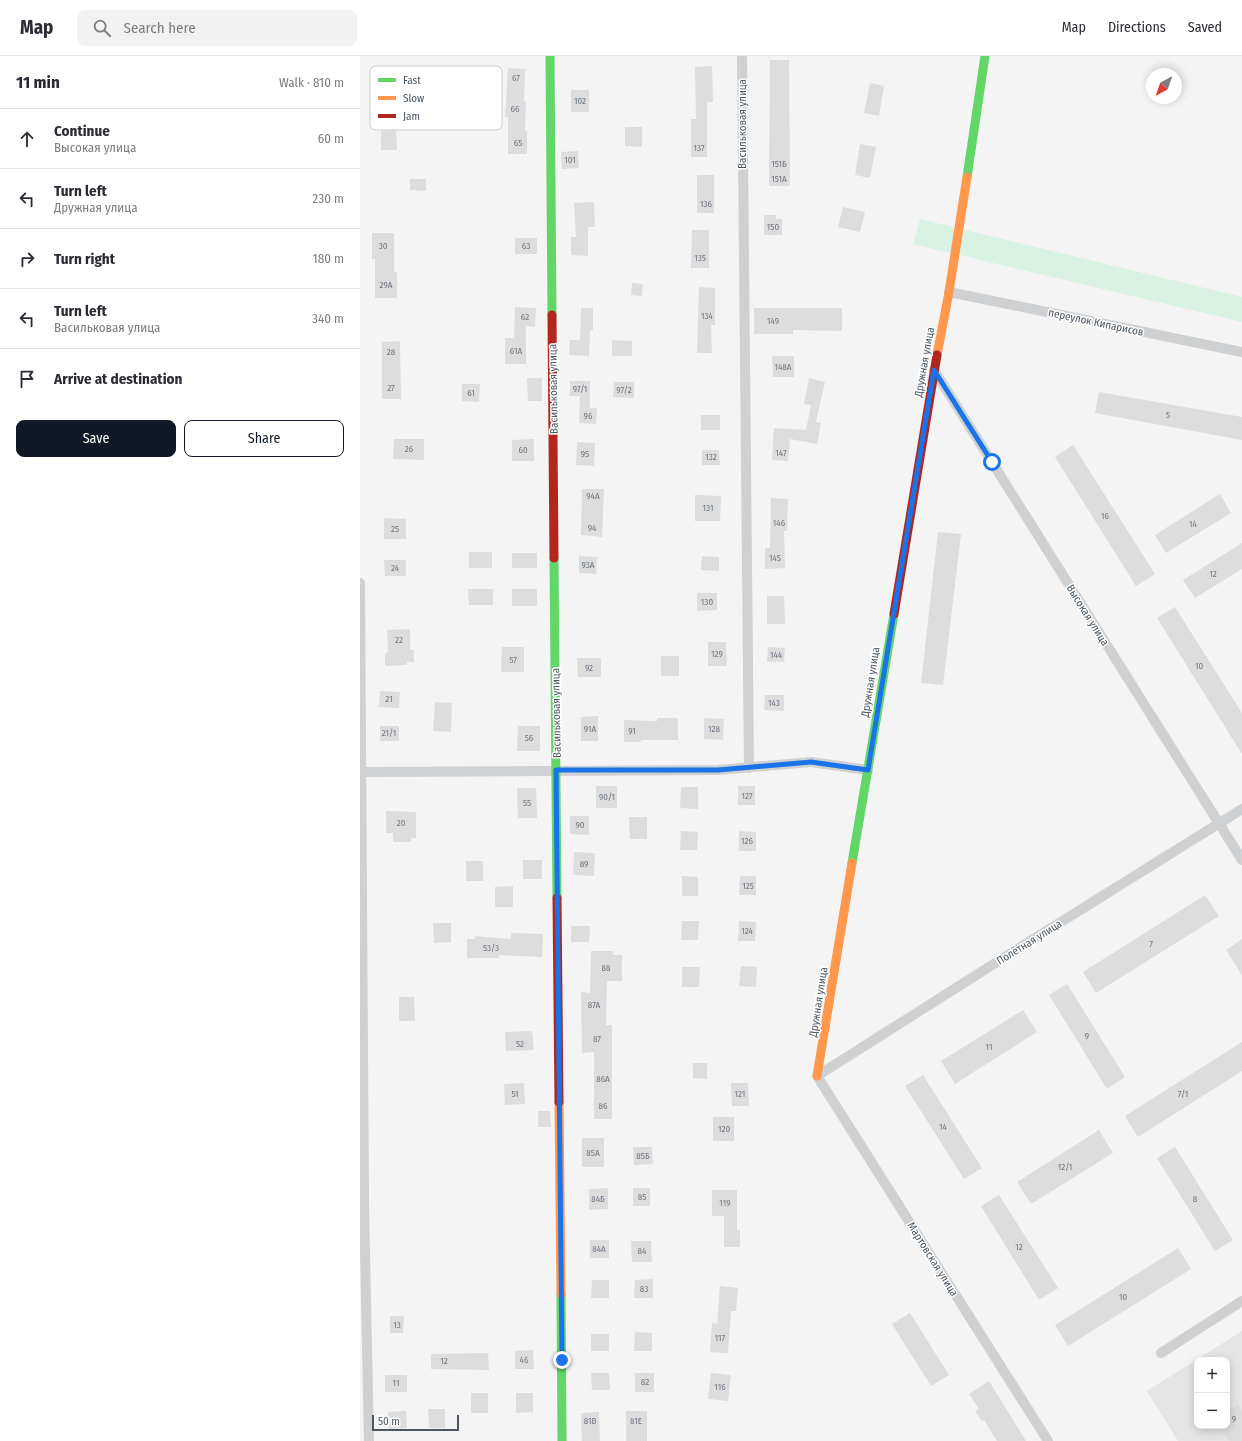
<!DOCTYPE html>
<meta charset="utf-8">
<style>
body{margin:0;font-family:"Fira Sans Condensed",sans-serif;background:#f2f2f3;color:#2b2b33}
.controls{position:absolute;right:12px;bottom:12px;display:grid;overflow:hidden;border-radius:8px;box-shadow:0 2px 10px #0003}
.controls button{width:36px;height:36px;display:grid;place-items:center;padding:0;border:0;border-bottom:1px solid #e1e1e2;background:#fff;color:#2b2b33;font:20px sans-serif}
.compass{position:absolute;left:786px;top:12px;width:36px;height:36px;border-radius:50%;background:#fff;box-shadow:0 2px 10px #0003;rotate:220deg}
.scale{position:absolute;left:12px;bottom:10px;width:87px;box-sizing:border-box;padding-left:4px;border:2px solid #4a5661;border-top:0;font-size:11px;line-height:14px;white-space:nowrap;color:#4a5661;-webkit-text-stroke:3px #fff;paint-order:stroke}
.stop{position:absolute;width:12px;height:12px;margin:-9px;border:3px solid #1a73e8;border-radius:50%;background:#fff}
.stop.end{background:#1a73e8;border-color:#fff;box-shadow:0 1px 4px #0008}
.list{margin:0;padding:0;list-style:none}
h2{display:flex;justify-content:space-between;align-items:center;height:52px;margin:0;padding:0 16px;font-size:17px}
h2 small{font-size:13px;font-weight:400;color:#7c7c81}
.list li{display:grid;grid-template-columns:26px 1fr auto;gap:12px;align-items:center;box-sizing:border-box;height:60px;padding:0 16px;border-top:1px solid #e1e1e2}
.list b{display:block;font-size:15px;white-space:nowrap}
.list p{margin:0;font-size:13px;white-space:nowrap;color:#7c7c81}
.list em{font-size:13px;font-style:normal;color:#7c7c81}
.actions{display:flex;gap:8px;padding:12px 16px}
.actions a{flex:1;padding:9px 0;border:1px solid #111827;border-radius:8px;text-align:center;font-size:14px;color:#111827}
.actions .main{background:#111827;color:#fff}
.icon{flex:none;width:22px;height:22px;fill:none;stroke:currentColor;stroke-width:2;stroke-linecap:round;stroke-linejoin:round}
.map{position:relative;flex:none;width:882px;height:1385px;overflow:hidden}
header{display:flex;align-items:center;gap:24px;box-sizing:border-box;height:56px;padding:0 20px;background:#fff;border-bottom:1px solid #e1e1e2}
header strong{font-size:19px}
nav{display:flex;gap:22px;margin-inline-start:auto;font-size:14px}
.search{width:280px;height:36px;background:#f2f2f3;display:flex;align-items:center;gap:10px;box-sizing:border-box;padding:0 14px;border-radius:8px;color:#7c7c81;font-size:15px}
main{display:flex}
aside{flex:1;background:#fff}
.map>svg:first-child{display:block}
.education{fill:#e6e5e6;fill-rule:evenodd}
.green{fill:#d9f2e3}
.building{fill:#ddddde}
.lines{fill:none;stroke-linecap:round;stroke-linejoin:round}
.street{stroke:#ced0d2;stroke-width:10}
.fast{stroke:#63d668;stroke-width:9}
.slow{stroke:#ff974d;stroke-width:9}
.jam{stroke:#b3261e;stroke-width:9}
.route{stroke:#1a73e8;stroke-width:5}
.labels{text-anchor:middle;stroke-width:3;stroke-linejoin:round;paint-order:stroke}
.number-label{font-size:9px;fill:#707881}
.street-label{font-size:11px;fill:#4a5661;stroke:#fff}
.key{fill:#fff;stroke:#c9ccd0;stroke-width:1}
.key-label{font-size:11px;fill:#4a5661}
</style>
<header>
<strong>Map</strong>
<div class="search"><svg class="icon" aria-label="search" viewBox="0 0 24 24"><circle cx="10" cy="10" r="6"/><path d="M15 15l6 6"/></svg>Search here</div>
<nav><a>Map</a><a>Directions</a><a>Saved</a></nav>
</header>
<main>
<aside>
<h2>11 min<small>Walk · 810 m</small></h2>
<ul class="list">
<li><svg class="icon" aria-label="ahead" viewBox="0 0 24 24"><path d="M12 20V5M6 11l6-6 6 6"/></svg><div><b>Continue</b><p>Высокая улица</p></div><em>60 m</em></li>
<li><svg class="icon" aria-label="left" viewBox="0 0 24 24"><path d="M17 20v-9H6M10 6l-5 5 5 5"/></svg><div><b>Turn left</b><p>Дружная улица</p></div><em>230 m</em></li>
<li><svg class="icon" aria-label="right" viewBox="0 0 24 24"><path d="M7 20v-9h11M14 6l5 5-5 5"/></svg><div><b>Turn right</b></div><em>180 m</em></li>
<li><svg class="icon" aria-label="left" viewBox="0 0 24 24"><path d="M17 20v-9H6M10 6l-5 5 5 5"/></svg><div><b>Turn left</b><p>Васильковая улица</p></div><em>340 m</em></li>
<li><svg class="icon" aria-label="arrive" viewBox="0 0 24 24"><path d="M6 21V4h12l-3 4 3 4H6"/></svg><div><b>Arrive at destination</b></div></li>
</ul>
<div class="actions"><a class="main">Save</a><a>Share</a></div>
</aside>
<div class="map">
<svg width="882" height="1385" viewBox="0 0 882 1385">
<rect width="100%" height="100%" fill="#f4f4f4"/>
<path class="education" d="M882,1275V1385H818L787,1335ZM837,1304H867V1370H837Z"/>
<polygon class="green" points="560,163 882,241 882,266 553,188"/>
<g class="building">
<polygon points="410,4 429,4 430,130 409,130"/>
<polygon points="352,10 353,46 347,46 347,101 331,101 331,63 336,63 335,11"/>
<polygon points="148,12 165,13 164,45 166,45 165,75 167,75 167,98 148,98 148,61 145,61"/>
<polygon points="510,27 524,30 519,60 504,57"/>
<rect x="211" y="34" width="18" height="22"/>
<polygon points="265,71 282,71 282,91 265,90"/>
<polygon points="36,74 37,94 21,94 21,75"/>
<polygon points="500,88 516,91 510,122 495,119"/>
<polygon points="218,95 219,112 202,113 201,96"/>
<rect x="337" y="119" width="17" height="38"/>
<polygon points="50,123 66,123 66,135 50,134"/>
<polygon points="234,146 235,171 228,171 228,200 211,199 211,181 216,181 214,147"/>
<polygon points="483,151 505,156 500,176 478,171"/>
<polygon points="404,159 416,159 416,163 422,163 422,179 404,179"/>
<polygon points="332,174 349,174 349,212 331,212"/>
<polygon points="12,177 34,177 34,216 37,216 37,242 15,242 15,203 12,203"/>
<rect x="155" y="182" width="22" height="16"/>
<polygon points="272,227 283,228 282,240 271,239"/>
<polygon points="339,231 355,232 355,269 351,269 352,297 337,297"/>
<polygon points="155,251 176,252 175,271 166,270 166,308 145,308 145,282 154,282"/>
<polygon points="221,252 233,252 233,274 230,274 229,300 209,299 210,284 220,284"/>
<polygon points="394,252 482,252 482,275 433,274 433,278 394,278"/>
<polygon points="252,284 272,285 272,300 252,300"/>
<polygon points="40,285 41,343 22,343 22,286"/>
<polygon points="412,300 434,300 434,321 413,321"/>
<polygon points="167,322 182,322 182,345 168,345"/>
<polygon points="449,322 465,326 456,366 461,367 457,388 430,383 428,405 412,404 414,372 446,374 451,349 444,348"/>
<polygon points="210,325 230,325 230,352 237,352 236,368 219,367 220,340 210,340"/>
<polygon points="254,326 274,326 274,342 253,341"/>
<polygon points="102,328 120,328 119,346 102,345"/>
<polygon points="739,336 882,361 882,384 735,357"/>
<rect x="341" y="359" width="19" height="15"/>
<polygon points="34,383 64,383 64,404 33,403"/>
<polygon points="174,383 174,405 152,405 152,384"/>
<polygon points="217,386 235,387 234,410 216,409"/>
<polygon points="713,389 795,518 776,530 695,401"/>
<polygon points="342,394 359,394 360,409 342,409"/>
<polygon points="222,433 244,433 242,481 221,479"/>
<polygon points="860,438 871,457 806,497 795,479"/>
<polygon points="335,439 361,440 360,465 335,465"/>
<polygon points="411,442 428,443 427,475 424,475 425,512 405,513 405,492 410,492"/>
<polygon points="24,462 46,463 46,483 24,483"/>
<polygon points="578,476 601,478 583,629 561,627"/>
<polygon points="882,487 882,513 835,542 823,524"/>
<rect x="109" y="496" width="23" height="16"/>
<rect x="152" y="497" width="25" height="15"/>
<polygon points="219,500 237,501 236,518 219,517"/>
<polygon points="342,500 359,501 359,515 341,514"/>
<polygon points="24,504 46,504 46,520 25,520"/>
<polygon points="108,533 133,533 133,549 109,549"/>
<rect x="152" y="533" width="25" height="17"/>
<polygon points="337,537 357,537 357,554 337,555"/>
<polygon points="407,540 424,540 425,568 407,568"/>
<polygon points="815,551 882,657 882,698 797,562"/>
<polygon points="50,573 50,594 54,594 54,606 47,606 47,609 25,610 25,597 28,596 27,574"/>
<polygon points="348,586 366,586 367,610 348,610"/>
<polygon points="142,591 164,591 164,616 141,616"/>
<polygon points="408,591 425,592 424,606 407,606"/>
<rect x="301" y="600" width="18" height="20"/>
<polygon points="217,602 241,602 241,621 218,621"/>
<polygon points="20,635 40,636 39,652 19,651"/>
<polygon points="405,639 424,639 424,655 404,654"/>
<polygon points="75,646 92,647 91,676 73,675"/>
<polygon points="238,660 238,685 221,685 221,661"/>
<polygon points="297,662 318,662 318,684 281,684 281,686 264,686 264,664 297,665"/>
<polygon points="344,662 364,663 363,684 344,683"/>
<rect x="20" y="670" width="19" height="15"/>
<polygon points="158,670 180,670 180,695 157,695"/>
<rect x="236" y="730" width="21" height="22"/>
<rect x="378" y="730" width="17" height="19"/>
<polygon points="321,731 338,731 338,753 320,752"/>
<polygon points="157,732 176,732 177,762 158,762"/>
<polygon points="26,755 56,756 56,782 51,782 51,786 33,786 33,777 26,777"/>
<polygon points="210,760 229,760 229,779 210,778"/>
<polygon points="269,761 287,761 287,783 270,783"/>
<polygon points="321,775 338,776 337,794 320,794"/>
<polygon points="379,775 396,776 396,795 379,795"/>
<polygon points="214,796 235,797 234,820 213,819"/>
<rect x="163" y="804" width="19" height="19"/>
<rect x="106" y="805" width="17" height="20"/>
<polygon points="322,820 338,821 338,840 322,840"/>
<polygon points="380,820 396,820 396,839 379,839"/>
<polygon points="153,830 153,851 135,851 135,831"/>
<polygon points="845,839 859,860 736,937 723,916"/>
<polygon points="322,865 339,865 338,884 321,884"/>
<polygon points="379,865 396,866 395,885 378,885"/>
<polygon points="73,867 91,867 91,886 74,887"/>
<polygon points="211,870 230,870 229,886 211,886"/>
<polygon points="151,877 183,878 182,901 139,899 139,902 107,902 107,883 115,883 115,880 151,883"/>
<polygon points="882,883 882,919 866,894"/>
<polygon points="231,895 253,895 253,899 262,899 262,925 247,925 246,969 252,969 252,1063 234,1063 234,996 222,997 221,936 230,937"/>
<polygon points="381,910 397,911 396,931 379,930"/>
<polygon points="322,911 340,911 339,931 322,931"/>
<polygon points="707,928 765,1021 747,1033 689,939"/>
<polygon points="39,941 54,941 55,965 39,965"/>
<polygon points="663,954 677,976 595,1028 581,1005"/>
<polygon points="172,975 174,994 146,995 145,976"/>
<polygon points="882,986 882,1015 778,1081 765,1060"/>
<polygon points="333,1007 347,1007 347,1023 333,1022"/>
<polygon points="563,1019 622,1112 604,1123 545,1030"/>
<polygon points="164,1027 165,1048 145,1049 144,1028"/>
<polygon points="371,1027 388,1027 389,1050 372,1050"/>
<polygon points="178,1055 190,1055 191,1071 178,1071"/>
<rect x="353" y="1061" width="21" height="24"/>
<polygon points="739,1074 753,1097 671,1148 657,1126"/>
<rect x="222" y="1082" width="22" height="29"/>
<polygon points="273,1091 292,1091 293,1108 274,1109"/>
<polygon points="815,1091 873,1184 855,1195 797,1102"/>
<polygon points="248,1132 248,1153 229,1154 229,1133"/>
<rect x="273" y="1132" width="17" height="18"/>
<polygon points="352,1134 377,1134 377,1174 380,1174 380,1191 364,1191 364,1160 352,1160"/>
<polygon points="639,1139 698,1232 679,1244 621,1150"/>
<rect x="230" y="1184" width="19" height="18"/>
<polygon points="271,1185 291,1185 292,1206 272,1206"/>
<polygon points="818,1192 831,1213 708,1290 695,1269"/>
<polygon points="293,1223 293,1242 274,1242 275,1224"/>
<polygon points="232,1224 249,1224 249,1242 231,1242"/>
<polygon points="360,1230 378,1232 376,1255 371,1255 368,1297 350,1296 352,1267 357,1268"/>
<polygon points="550,1257 589,1319 571,1330 532,1268"/>
<polygon points="30,1260 44,1260 43,1277 30,1277"/>
<polygon points="275,1276 292,1277 292,1295 274,1295"/>
<rect x="231" y="1278" width="18" height="17"/>
<polygon points="173,1294 174,1313 155,1313 155,1295"/>
<polygon points="128,1297 129,1314 71,1313 71,1298"/>
<polygon points="231,1317 249,1317 250,1334 232,1334"/>
<rect x="275" y="1317" width="19" height="19"/>
<polygon points="351,1317 371,1319 368,1345 348,1343"/>
<rect x="25" y="1319" width="22" height="17"/>
<polygon points="629,1325 666,1385 637,1385 624,1364 622,1365 615,1355 619,1353 609,1338"/>
<rect x="111" y="1337" width="17" height="20"/>
<polygon points="156,1337 173,1337 173,1356 156,1357"/>
<polygon points="878,1349 882,1355 882,1385 869,1385 859,1370 867,1370 867,1356"/>
<polygon points="68,1353 85,1353 85,1372 69,1372"/>
<polygon points="46,1355 47,1372 29,1373 28,1356"/>
<rect x="266" y="1355" width="21" height="30"/>
<polygon points="239,1356 240,1385 222,1385 221,1357"/>
</g>
<g class="lines">
<g class="street">
<polyline points="382,0 389,712"/>
<polyline points="589,236 882,296"/>
<polyline points="574,314 882,804"/>
<polyline points="0,527 4,1149 9,1385"/>
<polyline points="2,716 358,714 451,706 508,714"/>
<polyline points="801,1297 882,1245"/>
<polyline points="688,1385 457,1020 640,904 882,753"/>
</g>
<g class="fast">
<polyline points="190,0 192,259"/>
<polyline points="607,121 625,0"/>
<polyline points="194,502 197,842"/>
<polyline points="492,807 534,558"/>
<polyline points="201,1238 202,1385"/>
</g>
<g class="slow">
<polyline points="577,299 589,236 607,121"/>
<polyline points="457,1020 492,807"/>
<polyline points="199,1046 201,1238"/>
</g>
<g class="jam">
<polyline points="192,259 194,502"/>
<polyline points="534,558 577,299"/>
<polyline points="197,842 199,1046"/>
</g>
</g>
<g class="lines">
<polyline class="route" points="202,1304 196,714 358,714 451,706 508,714 574,314 632,406"/>
</g>
<g class="labels">
<g class="number-label">
<text x="156" y="25">67</text>
<text x="220" y="48">102</text>
<text x="155" y="56">66</text>
<text x="158" y="90">65</text>
<text x="339" y="95">137</text>
<text x="210" y="107">101</text>
<text x="419" y="111">151Б</text>
<text x="419" y="126">151А</text>
<text x="346" y="151">136</text>
<text x="413" y="174">150</text>
<text x="23" y="193">30</text>
<text x="166" y="193">63</text>
<text x="340" y="205">135</text>
<text x="26" y="232">29А</text>
<text x="347" y="263">134</text>
<text x="165" y="264">62</text>
<text x="413" y="268">149</text>
<text x="156" y="298">61А</text>
<text x="31" y="299">28</text>
<text x="423" y="314">148А</text>
<text x="31" y="335">27</text>
<text x="220" y="336">97/1</text>
<text x="264" y="337">97/2</text>
<text x="111" y="340">61</text>
<text x="808" y="362">5</text>
<text x="228" y="363">96</text>
<text x="49" y="396">26</text>
<text x="163" y="397">60</text>
<text x="421" y="400">147</text>
<text x="225" y="401">95</text>
<text x="351" y="404">132</text>
<text x="233" y="443">94А</text>
<text x="348" y="455">131</text>
<text x="745" y="463">16</text>
<text x="419" y="470">146</text>
<text x="833" y="471">14</text>
<text x="232" y="475">94</text>
<text x="35" y="476">25</text>
<text x="415" y="505">145</text>
<text x="228" y="512">93А</text>
<text x="35" y="515">24</text>
<text x="853" y="521">12</text>
<text x="347" y="549">130</text>
<text x="39" y="587">22</text>
<text x="357" y="601">129</text>
<text x="416" y="602">144</text>
<text x="153" y="607">57</text>
<text x="839" y="613">10</text>
<text x="229" y="615">92</text>
<text x="29" y="646">21</text>
<text x="414" y="650">143</text>
<text x="230" y="676">91А</text>
<text x="354" y="676">128</text>
<text x="272" y="678">91</text>
<text x="29" y="680">21/1</text>
<text x="169" y="685">56</text>
<text x="387" y="743">127</text>
<text x="247" y="744">90/1</text>
<text x="167" y="750">55</text>
<text x="41" y="770">20</text>
<text x="220" y="772">90</text>
<text x="387" y="788">126</text>
<text x="224" y="811">89</text>
<text x="388" y="833">125</text>
<text x="387" y="878">124</text>
<text x="791" y="891">7</text>
<text x="131" y="895">53/3</text>
<text x="246" y="915">88</text>
<text x="234" y="952">87А</text>
<text x="727" y="983">9</text>
<text x="237" y="986">87</text>
<text x="160" y="991">52</text>
<text x="629" y="994">11</text>
<text x="243" y="1026">86А</text>
<text x="155" y="1041">51</text>
<text x="380" y="1041">121</text>
<text x="823" y="1041">7/1</text>
<text x="243" y="1053">86</text>
<text x="583" y="1074">14</text>
<text x="364" y="1076">120</text>
<text x="233" y="1100">85А</text>
<text x="283" y="1103">85Б</text>
<text x="705" y="1114">12/1</text>
<text x="282" y="1144">85</text>
<text x="238" y="1146">84Б</text>
<text x="835" y="1146">8</text>
<text x="365" y="1150">119</text>
<text x="659" y="1194">12</text>
<text x="239" y="1196">84А</text>
<text x="282" y="1198">84</text>
<text x="284" y="1236">83</text>
<text x="763" y="1244">10</text>
<text x="37" y="1272">13</text>
<text x="360" y="1285">117</text>
<text x="164" y="1307">46</text>
<text x="84" y="1308">12</text>
<text x="285" y="1329">82</text>
<text x="36" y="1330">11</text>
<text x="360" y="1334">116</text>
<text x="874" y="1366">9</text>
<text x="230" y="1368">81В</text>
<text x="276" y="1368">81Е</text>
</g>
<g class="street-label">
<text transform="translate(382 68) rotate(-90)" y="4">Васильковая улица</text>
<text transform="translate(736 266) rotate(12)" y="4">переулок Кипарисов</text>
<text transform="translate(564 306) rotate(-80)" y="4">Дружная улица</text>
<text transform="translate(193 333) rotate(-91)" y="4">Васильковая улица</text>
<text transform="translate(728 559) rotate(58)" y="4">Высокая улица</text>
<text transform="translate(510 626) rotate(-81)" y="4">Дружная улица</text>
<text transform="translate(196 657) rotate(-91)" y="4">Васильковая улица</text>
<text transform="translate(669 886) rotate(-32)" y="4">Полётная улица</text>
<text transform="translate(458 946) rotate(-81)" y="4">Дружная улица</text>
<text transform="translate(573 1203) rotate(58)" y="4">Мартовская улица</text>
</g>
</g>
<rect x="10" y="10" width="132" height="64" rx="6" class="key"/>
<rect x="18" y="22" width="18" height="4" fill="#63d668"/>
<rect x="18" y="40" width="18" height="4" fill="#ff974d"/>
<rect x="18" y="58" width="18" height="4" fill="#b3261e"/>
<g class="key-label">
<text x="43" y="28">Fast</text>
<text x="43" y="46">Slow</text>
<text x="43" y="64">Jam</text>
</g>
</svg>
<div class="controls">
<button>+</button>
<button>−</button>
</div>
<svg class="compass" viewBox="-18 -18 36 36"><path d="M0-13l5 13h-10z" fill="#e53935"/><path d="M0 13l5-13h-10z" fill="#7c7c81"/></svg>
<div class="scale">50 m</div>
<div class="stop" style="left:632px;top:406px"></div>
<div class="stop end" style="left:202px;top:1304px"></div>
</div>
</main>
